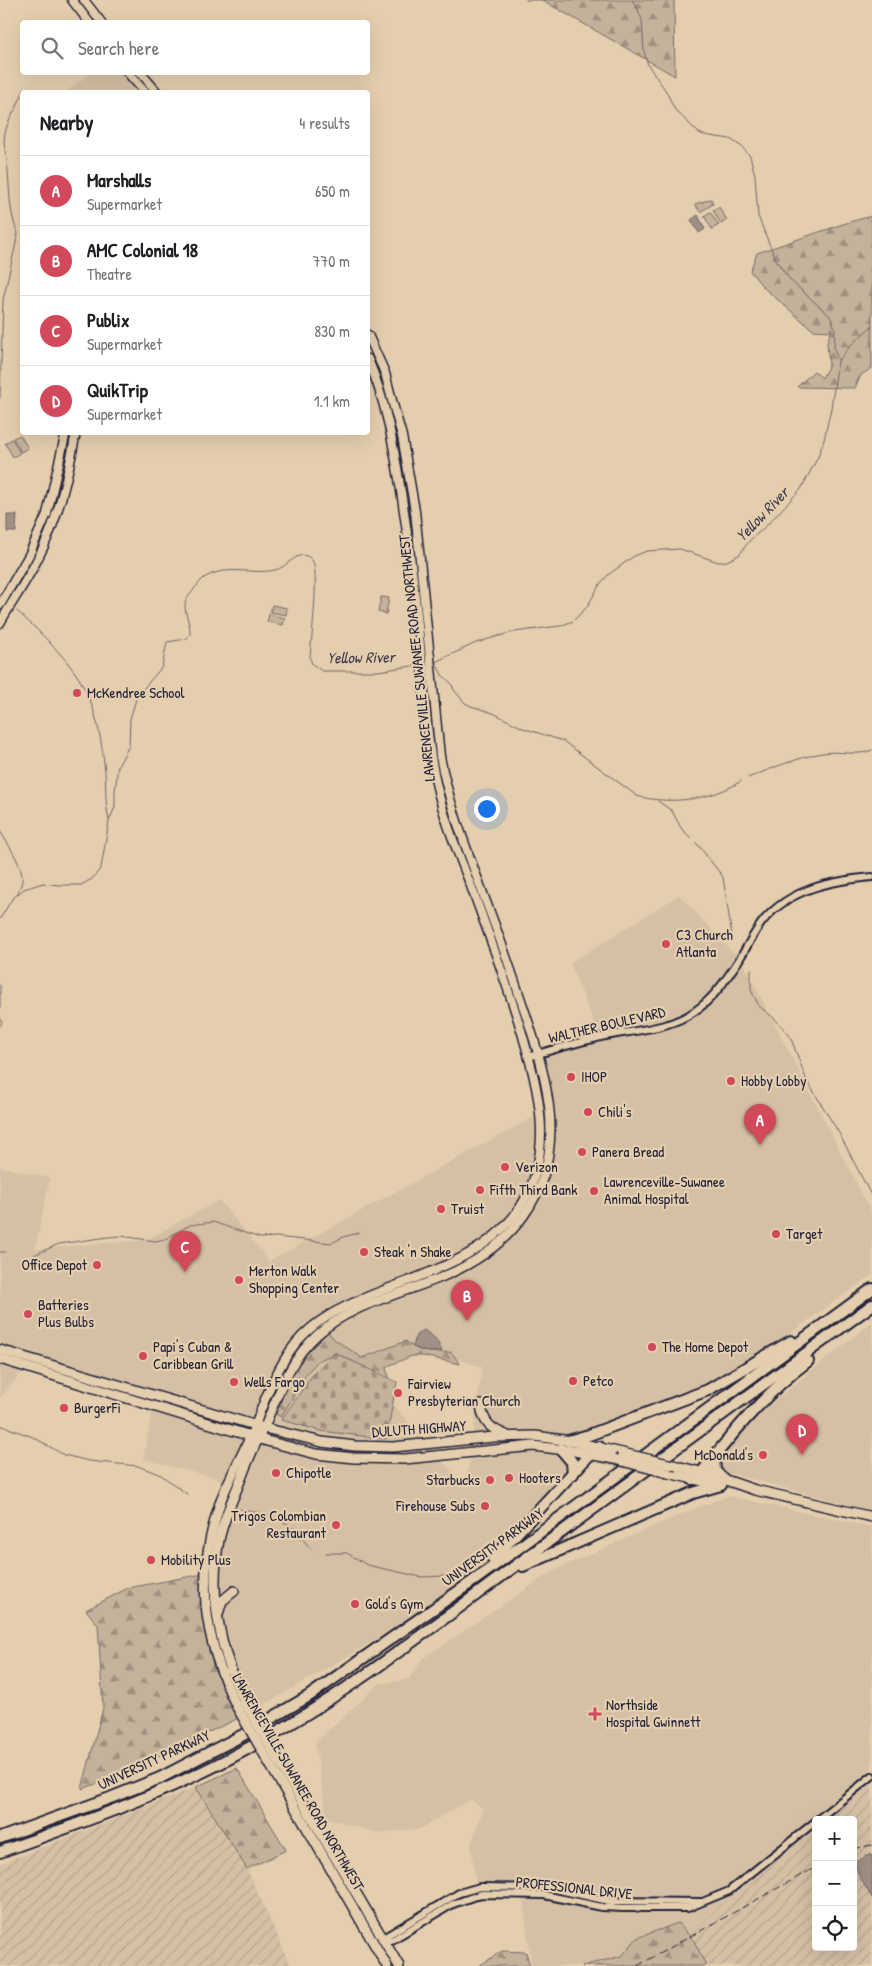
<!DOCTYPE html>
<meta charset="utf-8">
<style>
body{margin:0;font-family:"Patrick Hand",sans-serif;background:#f6f6f6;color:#202124}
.controls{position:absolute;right:15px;bottom:15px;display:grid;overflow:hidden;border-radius:5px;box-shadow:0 5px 20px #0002}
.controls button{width:45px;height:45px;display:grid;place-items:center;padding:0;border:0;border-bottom:1px solid #e0e0e0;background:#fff;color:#202124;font:25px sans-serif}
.you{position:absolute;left:486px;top:808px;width:18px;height:18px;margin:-12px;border:4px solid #fff;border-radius:50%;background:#1a73e8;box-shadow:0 0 0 8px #1a73e833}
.badge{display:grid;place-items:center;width:32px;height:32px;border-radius:50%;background:#d1495b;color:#fff;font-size:16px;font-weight:700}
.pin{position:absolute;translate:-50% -41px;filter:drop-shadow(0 1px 2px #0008)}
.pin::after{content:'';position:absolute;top:26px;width:18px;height:15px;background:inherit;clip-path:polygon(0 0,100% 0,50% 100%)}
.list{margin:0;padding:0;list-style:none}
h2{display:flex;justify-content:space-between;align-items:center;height:65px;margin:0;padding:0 20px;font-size:21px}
h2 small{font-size:16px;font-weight:400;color:#757577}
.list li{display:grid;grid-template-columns:32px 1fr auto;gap:15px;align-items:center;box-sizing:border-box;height:70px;padding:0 20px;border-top:1px solid #e0e0e0}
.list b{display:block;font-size:19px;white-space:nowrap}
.list p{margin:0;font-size:16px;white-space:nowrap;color:#757577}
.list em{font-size:16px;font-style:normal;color:#757577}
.icon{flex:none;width:28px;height:28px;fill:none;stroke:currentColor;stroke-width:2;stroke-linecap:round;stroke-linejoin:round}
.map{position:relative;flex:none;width:872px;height:1966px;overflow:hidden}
.search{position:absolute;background:#fff;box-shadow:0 5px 20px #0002;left:20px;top:20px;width:350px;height:55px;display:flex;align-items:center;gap:12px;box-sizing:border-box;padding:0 18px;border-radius:5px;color:#757577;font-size:19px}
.panel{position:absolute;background:#fff;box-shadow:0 5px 20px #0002;left:20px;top:90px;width:350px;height:345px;border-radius:5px}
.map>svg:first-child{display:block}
.built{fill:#d5c0a5;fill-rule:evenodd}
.industrial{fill:url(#industrial-furrows)}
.green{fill:url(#green-dots);stroke:#746a6b}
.forest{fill:url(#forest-firs);stroke:#746a6b}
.cemetery{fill:url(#cemetery-stones);stroke:#746a6b}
.pitch{fill:#c5b29b;stroke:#746a6b}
.water{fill:#a09086;stroke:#6e6468}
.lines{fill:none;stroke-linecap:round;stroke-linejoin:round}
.stream{stroke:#6e6468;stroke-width:1}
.tertiary-casing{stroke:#22223b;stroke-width:10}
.secondary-casing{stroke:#22223b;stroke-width:11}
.primary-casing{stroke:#22223b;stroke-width:12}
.motorway-casing{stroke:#22223b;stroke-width:14}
.tertiary{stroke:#e4ceae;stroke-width:6}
.secondary{stroke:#e4ceae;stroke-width:8}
.primary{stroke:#e4ceae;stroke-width:9}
.motorway{stroke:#e4ceae;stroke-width:10}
.rail{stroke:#22223b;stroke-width:1;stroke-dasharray:8 4;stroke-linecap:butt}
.primary-bridge-casing{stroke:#22223b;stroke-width:12;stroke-linecap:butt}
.primary-bridge{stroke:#e4ceae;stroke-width:9}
.poi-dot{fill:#d1495b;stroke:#e4ceae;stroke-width:2}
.labels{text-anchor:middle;stroke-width:4.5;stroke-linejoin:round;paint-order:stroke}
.street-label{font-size:15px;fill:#22223b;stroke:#e4ceae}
.poi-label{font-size:15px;fill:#22223b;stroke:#e4ceae;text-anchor:start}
.water-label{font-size:16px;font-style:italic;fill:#423e4e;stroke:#e4ceae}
</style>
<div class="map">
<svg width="872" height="1966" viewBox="0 0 872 1966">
<defs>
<pattern id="industrial-furrows" width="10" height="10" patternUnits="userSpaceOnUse" patternTransform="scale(1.25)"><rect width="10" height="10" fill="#d5c0a5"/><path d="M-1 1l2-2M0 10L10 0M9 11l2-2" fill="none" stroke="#b7a58f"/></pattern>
<pattern id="green-dots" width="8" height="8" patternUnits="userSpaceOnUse" patternTransform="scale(1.25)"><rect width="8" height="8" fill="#c5b29b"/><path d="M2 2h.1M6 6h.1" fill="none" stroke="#a09080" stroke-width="1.8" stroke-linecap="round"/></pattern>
<pattern id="forest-firs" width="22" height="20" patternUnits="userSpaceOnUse" patternTransform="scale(1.25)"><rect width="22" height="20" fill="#c5b29b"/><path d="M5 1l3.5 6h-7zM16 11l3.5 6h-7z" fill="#a09080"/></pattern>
<pattern id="cemetery-stones" width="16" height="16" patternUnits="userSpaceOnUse" patternTransform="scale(1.25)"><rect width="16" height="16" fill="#c5b29b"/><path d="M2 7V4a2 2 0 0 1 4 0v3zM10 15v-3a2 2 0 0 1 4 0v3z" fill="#a09080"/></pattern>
</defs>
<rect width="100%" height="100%" fill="#e4ceae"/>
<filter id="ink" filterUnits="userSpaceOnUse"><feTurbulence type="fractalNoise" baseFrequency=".02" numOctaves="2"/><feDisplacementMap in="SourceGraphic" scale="10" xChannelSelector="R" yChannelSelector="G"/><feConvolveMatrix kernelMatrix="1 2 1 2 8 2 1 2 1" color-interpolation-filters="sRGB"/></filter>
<g filter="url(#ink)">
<g class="built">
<polygon points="92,72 142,73 160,92 66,92"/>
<path d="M679,895L743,963L872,1213V1275L768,1349L701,1390L646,1408L578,1443L566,1478L511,1539L423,1612L254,1711L220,1661L203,1574L230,1482L143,1459L155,1397L31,1361L0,1398V1167L50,1178L35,1249L146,1240L219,1200L269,1261L552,1107L538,1083L529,1054L600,1038L570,963ZM406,1341L412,1348L428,1353L451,1352L454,1358L482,1367L466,1488L342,1346L362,1358Z"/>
<polygon points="872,1322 872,1511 724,1472 718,1468 717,1455 769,1405"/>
<polygon points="728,1496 872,1527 872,1772 830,1805 832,1810 721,1904 683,1943 635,1966 532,1966 522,1893 477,1892 471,1844 483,1809 471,1799 420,1829 378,1833 327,1818 315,1743 379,1684 409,1679 422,1659 553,1571 681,1514"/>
</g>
<g class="industrial">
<polygon points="872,1778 872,1966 694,1966 683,1943 721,1904 816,1824 816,1947 853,1947 853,1820 821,1820"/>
<polygon points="196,1787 247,1869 291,1966 0,1966 0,1864"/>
</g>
<polygon class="green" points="711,199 713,204 700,212 695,204"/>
<g class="forest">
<polygon points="542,0 674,0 675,76"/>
<polygon points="872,216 872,368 861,375 855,388 797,387 814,371 822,378 829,365 827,343 831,331 813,330 764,288 750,271 757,253 849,222"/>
<path d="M328,1332L334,1339L362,1358L406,1341C419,1354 434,1353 451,1352L460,1364L423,1356H412L388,1366L386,1369L390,1379L335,1353L318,1361L307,1373L281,1417L276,1414L290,1377L299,1361Z"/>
<polygon points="203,1574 220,1661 254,1711 104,1781 82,1789 103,1708 98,1625 86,1610 128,1588"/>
<polygon points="237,1768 286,1850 247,1869 196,1787"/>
<polygon points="678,1923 694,1941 706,1966 582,1966 622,1956 637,1938"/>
<polygon points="502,1951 526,1952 530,1966 479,1966"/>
</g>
<polygon class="cemetery" points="335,1353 397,1382 386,1439 321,1431 281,1420 314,1373"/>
<g class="pitch">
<polygon points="719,207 727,220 721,224 713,210"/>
<polygon points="710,212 719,225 712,229 704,216"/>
<polygon points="20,435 28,448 21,452 13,438"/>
<polygon points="12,439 20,453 13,457 5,443"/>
<polygon points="381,597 389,598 386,614 378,612"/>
<polygon points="272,605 287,608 286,615 270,612"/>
<polygon points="269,614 285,618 283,625 267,622"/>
</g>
<g class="water">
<polygon points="698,215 705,229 699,233 691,220"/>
<polygon points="7,515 17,515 16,532 7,532"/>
<polygon points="424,1330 436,1339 442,1351 428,1352 413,1347 416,1335"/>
<polygon points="872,1855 872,1898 859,1876 855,1863 866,1856"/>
</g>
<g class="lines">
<g class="stream">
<polyline points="526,0 545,0"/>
<polyline points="632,0 637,7 642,20 644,52 648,65 666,91 675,110 699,133 704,135 730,139 741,146 750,156 755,175 758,216 768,241 777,262 791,281 830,316 835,328 834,349 838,360"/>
<polyline points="23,92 24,89"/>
<path d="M0,398L3,300L18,234C8,211 10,185 7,160C5,151 3,143 5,133C8,119 18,107 22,94"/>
<path d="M17,611C36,628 69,660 81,682C95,705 101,736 104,763C107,782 104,801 109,820"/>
<polyline points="433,663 476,643 495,637 514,632 560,626 573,621 587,607 600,584 608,575 634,556 647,551 680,549 718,562 727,561 739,555 750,540 766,526 801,489 818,457 824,440 831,408 838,361 852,344 872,326"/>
<path d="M436,663L442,675L451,683L454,690L465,703L471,706L493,713L523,728L563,741L637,796C669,805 713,800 741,781"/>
<path d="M748,778C772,768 797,758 822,753C838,750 859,757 872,750"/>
<polyline points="658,801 672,811 681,828 699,846 723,877 732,936"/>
<path d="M0,831C8,844 19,860 22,875C23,882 20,888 17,895"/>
<path d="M0,919L12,899L24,889L43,883L59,885H81L92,879L101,868L109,821L115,807V791L118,766L129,746L130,719L137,696L162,667L167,642L186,639L190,635C191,625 185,615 185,605C185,599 191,594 194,589C197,586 201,580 204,578C225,564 253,575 275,570C287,568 300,546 312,560C320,571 311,642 310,658L312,664L322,671H378L420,665"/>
<polyline points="751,969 751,990 759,1006 775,1019 790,1036 807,1081 839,1133 872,1197"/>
<polyline points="0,985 0,1007"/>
<polyline points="0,1017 2,1023 0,1026"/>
<polyline points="0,1252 5,1252"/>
<polyline points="34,1255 59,1244 108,1237 121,1236 155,1241 165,1239 190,1225 213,1222 260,1238 276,1237 332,1243 343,1237 358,1233"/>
<polyline points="0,1425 33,1437 64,1455 89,1461 138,1466 161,1475 187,1494"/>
<polyline points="240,1509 269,1515 290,1525 313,1551"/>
<polyline points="326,1553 347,1553 367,1565 421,1577 466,1575"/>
</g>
<g class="tertiary-casing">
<g id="tertiary">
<path d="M528,1057C551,1050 574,1043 597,1038C629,1030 667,1031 695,1011C713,999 725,981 737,963C746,949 753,934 763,921C791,888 831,881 872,877"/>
<polyline points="817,1820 872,1776"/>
<polyline points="387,1940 392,1940 453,1904 481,1894 544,1895 602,1907 623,1908 688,1908 729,1891 816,1821"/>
<polyline points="387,1940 388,1935 459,1893 480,1887 550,1888 609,1901 700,1902"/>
</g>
</g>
<g class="secondary-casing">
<g id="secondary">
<polyline points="72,0 89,22"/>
<polyline points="84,0 101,22"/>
<polyline points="127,72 145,92"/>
<polyline points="140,72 157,92"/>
<polyline points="0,605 29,555 47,514 66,432"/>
<path d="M0,623C12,602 26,582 37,560C58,521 68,476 76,432"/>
<path d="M255,1426C265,1397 277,1367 296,1343C315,1320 342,1307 369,1296C421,1275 489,1257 521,1206C555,1151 539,1092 522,1033C507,983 489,935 471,886C456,848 440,809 433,768C426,732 425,694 421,657C416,599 409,542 400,485C393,442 385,399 368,359"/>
<path d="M264,1428C278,1395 289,1360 317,1335C351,1304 400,1295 442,1277C512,1248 555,1195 550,1116C547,1079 535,1041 523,1006C511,970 499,935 485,899C468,852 449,806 440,756L415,511L402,436L393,404L385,373L368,335"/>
</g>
</g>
<g class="primary-casing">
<g id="primary">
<polyline points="0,1350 264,1428 322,1442 355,1446 393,1447 494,1437 535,1436 571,1441 622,1453"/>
<polyline points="0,1359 267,1441 316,1454 354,1458 405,1459 533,1446 574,1451 614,1459"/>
<path d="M481,1405C483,1423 491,1429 506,1435"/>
<polyline points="677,1466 708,1474 755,1490 872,1517"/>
<polyline points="668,1473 720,1485"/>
<polyline points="218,1614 222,1601 234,1591"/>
<path d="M245,1703C220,1651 208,1597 219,1540C223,1521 231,1503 238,1486C245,1468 252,1449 261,1433"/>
<path d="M237,1707C202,1636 195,1576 221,1500C230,1477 243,1454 253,1431"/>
<polyline points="279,1762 399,1966"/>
<polyline points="271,1766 387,1966"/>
</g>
</g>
<g class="motorway-casing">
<g id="motorway">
<polyline points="568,1441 589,1435 708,1390 791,1341"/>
<polyline points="561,1449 572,1462 573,1474"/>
<polyline points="714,1457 715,1471 723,1479"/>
<path d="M692,1479L698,1477C731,1435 765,1393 808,1361"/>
<polyline points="493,1559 592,1452 599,1447"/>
<polyline points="523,1566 693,1493 721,1485"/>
<polyline points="0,1838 110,1798 160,1778 243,1735 309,1696 476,1579 872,1289"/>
<path d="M0,1852C83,1822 167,1793 245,1750C339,1699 424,1633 511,1569C632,1481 752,1393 872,1305"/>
</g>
</g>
<use href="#tertiary" class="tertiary"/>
<use href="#secondary" class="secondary"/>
<use href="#primary" class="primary"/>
<use href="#motorway" class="motorway"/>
<g class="rail">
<polyline points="853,1849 872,1845"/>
<polyline points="637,1966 816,1867"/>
</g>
<g class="primary-bridge-casing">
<g id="primary-bridge">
<polyline points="622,1453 677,1466"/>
<polyline points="614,1459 668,1473"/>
<polyline points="245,1703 279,1762"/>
<polyline points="237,1707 271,1766"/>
</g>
</g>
<use href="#primary-bridge" class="primary-bridge"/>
</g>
</g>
<g class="poi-dot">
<circle cx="77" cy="693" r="5"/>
<circle cx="666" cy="944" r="5"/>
<circle cx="571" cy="1077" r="5"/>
<circle cx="731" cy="1081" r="5"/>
<circle cx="588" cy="1112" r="5"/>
<circle cx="582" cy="1152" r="5"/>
<circle cx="505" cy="1167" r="5"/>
<circle cx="480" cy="1190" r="5"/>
<circle cx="594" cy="1191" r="5"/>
<circle cx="441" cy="1209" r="5"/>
<circle cx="776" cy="1234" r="5"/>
<circle cx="364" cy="1252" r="5"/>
<circle cx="97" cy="1265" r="5"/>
<circle cx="239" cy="1280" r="5"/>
<circle cx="28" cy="1314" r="5"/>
<circle cx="652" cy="1347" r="5"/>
<circle cx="143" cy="1356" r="5"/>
<circle cx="573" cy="1381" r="5"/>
<circle cx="234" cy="1382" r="5"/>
<circle cx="398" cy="1393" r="5"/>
<circle cx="64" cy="1408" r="5"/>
<circle cx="763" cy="1455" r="5"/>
<circle cx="276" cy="1473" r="5"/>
<circle cx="509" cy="1478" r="5"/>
<circle cx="490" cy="1480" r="5"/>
<circle cx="485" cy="1506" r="5"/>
<circle cx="336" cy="1525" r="5"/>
<circle cx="151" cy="1560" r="5"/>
<circle cx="355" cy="1604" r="5"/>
<path d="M592.5 1706.5h5v5h5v5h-5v5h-5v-5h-5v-5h5z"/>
</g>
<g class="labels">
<g class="street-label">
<text transform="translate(417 658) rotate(-96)" y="5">LAWRENCEVILLE SUWANEE ROAD NORTHWEST</text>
<text transform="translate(607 1025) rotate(-13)" y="5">WALTHER BOULEVARD</text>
<text transform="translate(419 1429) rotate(-4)" y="5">DULUTH HIGHWAY</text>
<text transform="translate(493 1547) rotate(-36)" y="5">UNIVERSITY PARKWAY</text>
<text transform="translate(154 1760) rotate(-25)" y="5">UNIVERSITY PARKWAY</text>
<text transform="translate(298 1782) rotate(60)" y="5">LAWRENCEVILLE SUWANEE ROAD NORTHWEST</text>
<text transform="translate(574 1888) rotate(6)" y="5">PROFESSIONAL DRIVE</text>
</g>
<g class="poi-label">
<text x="87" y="698">McKendree School</text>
<text x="676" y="940">C3 Church<tspan x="676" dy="17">Atlanta</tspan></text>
<text x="581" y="1082">IHOP</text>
<text x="741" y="1086">Hobby Lobby</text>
<text x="598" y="1117">Chili's</text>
<text x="592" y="1157">Panera Bread</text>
<text x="515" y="1172">Verizon</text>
<text x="604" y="1187">Lawrenceville-Suwanee<tspan x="604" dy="17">Animal Hospital</tspan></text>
<text x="490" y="1195">Fifth Third Bank</text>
<text x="451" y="1214">Truist</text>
<text x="786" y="1239">Target</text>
<text x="374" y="1257">Steak 'n Shake</text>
<text x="87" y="1270" text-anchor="end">Office Depot</text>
<text x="249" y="1276">Merton Walk<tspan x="249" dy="17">Shopping Center</tspan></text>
<text x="38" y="1310">Batteries<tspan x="38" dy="17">Plus Bulbs</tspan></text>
<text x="153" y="1352">Papi's Cuban &amp;<tspan x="153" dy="17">Caribbean Grill</tspan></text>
<text x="662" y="1352">The Home Depot</text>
<text x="583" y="1386">Petco</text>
<text x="244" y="1387">Wells Fargo</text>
<text x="408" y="1389">Fairview<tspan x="408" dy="17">Presbyterian Church</tspan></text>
<text x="74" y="1413">BurgerFi</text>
<text x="753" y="1460" text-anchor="end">McDonald's</text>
<text x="286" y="1478">Chipotle</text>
<text x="519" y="1483">Hooters</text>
<text x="480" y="1485" text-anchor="end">Starbucks</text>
<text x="475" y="1511" text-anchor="end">Firehouse Subs</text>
<text x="326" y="1521" text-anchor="end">Trigos Colombian<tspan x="326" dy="17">Restaurant</tspan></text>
<text x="161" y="1565">Mobility Plus</text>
<text x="365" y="1609">Gold's Gym</text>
<text x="606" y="1710">Northside<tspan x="606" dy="17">Hospital Gwinnett</tspan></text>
</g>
<g class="water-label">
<text transform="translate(762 514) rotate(-46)" y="6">Yellow River</text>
<text transform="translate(361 657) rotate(-1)" y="6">Yellow River</text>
</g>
</g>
</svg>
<div class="controls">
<button>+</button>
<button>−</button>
<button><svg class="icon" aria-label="locate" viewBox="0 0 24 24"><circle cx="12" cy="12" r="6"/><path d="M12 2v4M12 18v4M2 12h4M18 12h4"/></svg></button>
</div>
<div class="you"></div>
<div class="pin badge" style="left:760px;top:1145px">A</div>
<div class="pin badge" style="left:467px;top:1321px">B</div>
<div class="pin badge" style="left:185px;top:1272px">C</div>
<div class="pin badge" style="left:802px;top:1455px">D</div>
<div class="search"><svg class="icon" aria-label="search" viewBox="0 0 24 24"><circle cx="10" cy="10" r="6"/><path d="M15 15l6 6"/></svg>Search here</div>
<section class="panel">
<h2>Nearby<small>4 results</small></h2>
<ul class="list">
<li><span class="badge">A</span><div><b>Marshalls</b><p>Supermarket</p></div><em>650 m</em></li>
<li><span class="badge">B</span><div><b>AMC Colonial 18</b><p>Theatre</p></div><em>770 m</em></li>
<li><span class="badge">C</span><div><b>Publix</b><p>Supermarket</p></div><em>830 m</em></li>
<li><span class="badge">D</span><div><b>QuikTrip</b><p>Supermarket</p></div><em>1.1 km</em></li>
</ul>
</section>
</div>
